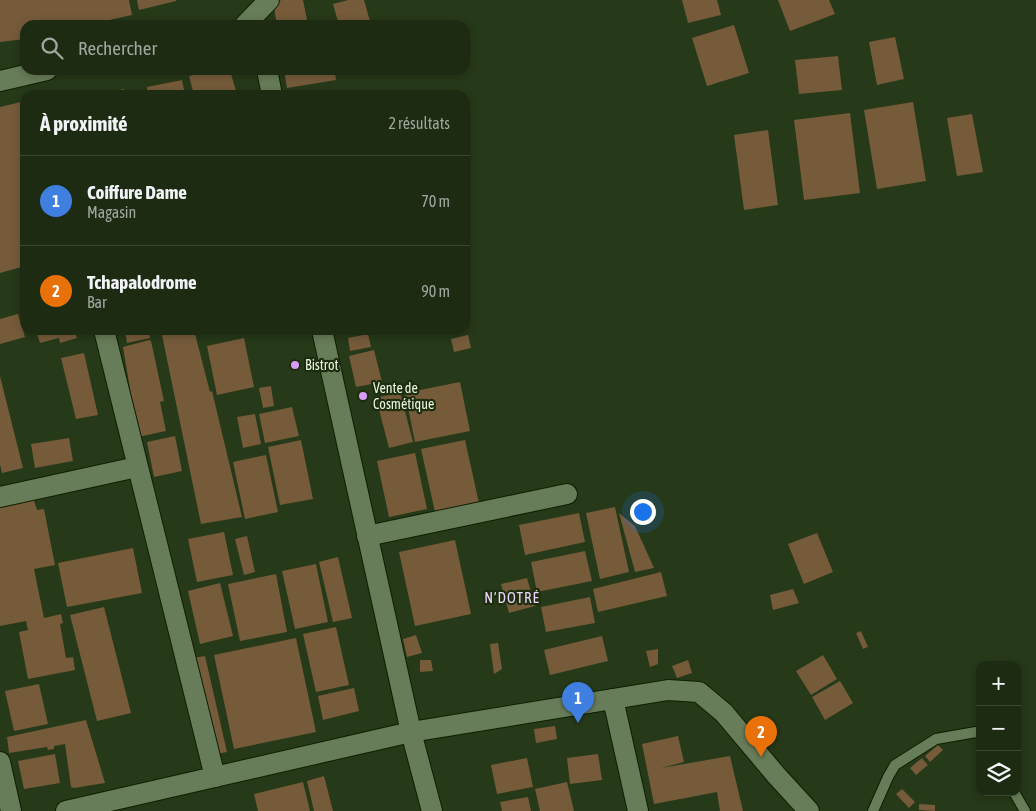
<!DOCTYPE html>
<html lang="fr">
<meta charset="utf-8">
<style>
body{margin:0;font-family:"Asap Condensed",sans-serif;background:#293720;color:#f1f3f6}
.controls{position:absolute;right:15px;bottom:15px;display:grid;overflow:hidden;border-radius:10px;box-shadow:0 2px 8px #0003}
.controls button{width:45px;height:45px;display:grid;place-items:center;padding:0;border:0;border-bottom:1px solid #3a4732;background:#1c2b12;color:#f1f3f6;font:25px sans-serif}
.you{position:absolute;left:642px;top:511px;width:18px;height:18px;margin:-12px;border:4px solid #fff;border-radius:50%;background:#1a73e8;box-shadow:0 0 0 8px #1a73e833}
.badge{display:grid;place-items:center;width:32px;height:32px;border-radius:50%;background:#d79bf9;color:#fff;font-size:16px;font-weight:700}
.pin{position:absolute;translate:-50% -41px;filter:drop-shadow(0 1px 2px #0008)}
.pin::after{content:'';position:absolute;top:26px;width:18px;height:15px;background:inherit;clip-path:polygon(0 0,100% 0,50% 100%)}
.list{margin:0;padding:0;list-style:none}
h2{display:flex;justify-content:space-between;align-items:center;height:65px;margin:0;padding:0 20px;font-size:21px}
h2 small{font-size:16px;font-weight:400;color:#a0a79f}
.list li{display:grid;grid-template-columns:32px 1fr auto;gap:15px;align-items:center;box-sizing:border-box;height:90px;padding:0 20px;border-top:1px solid #3a4732}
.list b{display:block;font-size:19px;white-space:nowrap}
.list p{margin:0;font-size:16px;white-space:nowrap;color:#a0a79f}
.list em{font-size:16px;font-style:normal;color:#a0a79f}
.icon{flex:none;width:28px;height:28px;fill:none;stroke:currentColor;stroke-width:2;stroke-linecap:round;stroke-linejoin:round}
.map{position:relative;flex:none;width:1036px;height:811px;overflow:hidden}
.search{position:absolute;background:#1c2b12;box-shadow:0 2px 8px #0003;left:20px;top:20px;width:450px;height:55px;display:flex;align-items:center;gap:12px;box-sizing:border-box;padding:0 18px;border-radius:15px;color:#a0a79f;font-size:19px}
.panel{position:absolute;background:#1c2b12;box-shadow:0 2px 8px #0003;left:20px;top:90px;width:450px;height:245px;border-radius:15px}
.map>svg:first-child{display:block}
.building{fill:#755b3a}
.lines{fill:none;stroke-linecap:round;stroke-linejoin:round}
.lane-casing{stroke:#0f1f01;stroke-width:12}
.street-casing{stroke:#0f1f01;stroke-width:22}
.lane{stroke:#677c58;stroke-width:10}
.street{stroke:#677c58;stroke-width:20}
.poi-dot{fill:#d79bf9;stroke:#1d2e0e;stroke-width:2}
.labels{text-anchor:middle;stroke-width:4.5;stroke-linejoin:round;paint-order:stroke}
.poi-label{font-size:14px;fill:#e9f5e1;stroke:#1d2e0e;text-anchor:start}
.neighbourhood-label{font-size:15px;letter-spacing:1px;fill:#ecd3fb;stroke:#1d2e0e}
</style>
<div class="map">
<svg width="1036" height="811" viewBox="0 0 1036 811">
<rect width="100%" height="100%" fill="#263918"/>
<g class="building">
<polygon points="0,0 129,0 132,15 87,25 25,25 25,39 0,42"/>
<polygon points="137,0 176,0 176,1 139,10"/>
<polygon points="282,0 303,0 307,20 277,25 273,2"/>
<polygon points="348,0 364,0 371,25 339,25 333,4"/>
<polygon points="682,0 717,0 721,15 688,23"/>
<polygon points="778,0 829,0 835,14 790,31"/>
<polygon points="734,25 749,73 707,86 692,38"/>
<polygon points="895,37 904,79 877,85 869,42"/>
<polygon points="838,56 842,90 799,94 795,60"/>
<polygon points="213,70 230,70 237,95 194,95 189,76"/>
<polygon points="284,70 339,70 339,71 335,72 336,80 287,88"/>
<polygon points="182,80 185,95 148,95 147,87"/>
<polygon points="124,89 126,95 100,95 100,94"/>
<polygon points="25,101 25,266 0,273 0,107"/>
<polygon points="913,102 926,181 877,189 864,110"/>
<polygon points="850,113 860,193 804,200 794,120"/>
<polygon points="972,114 983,172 957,176 947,118"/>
<polygon points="768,130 778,205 744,210 734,135"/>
<polygon points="18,314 25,337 0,344 0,319"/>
<polygon points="36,330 74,330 77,338 60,343 59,338 40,343"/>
<polygon points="125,330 149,330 150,338 127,343"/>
<polygon points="183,330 194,330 210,392 212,391 242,517 201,524 162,335"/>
<polygon points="368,334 371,347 350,351 348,338"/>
<polygon points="468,335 471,348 454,352 451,339"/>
<polygon points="244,338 254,387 217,395 207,346"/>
<polygon points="149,340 151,341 164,401 160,402 166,431 138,437 123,347"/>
<polygon points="374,350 382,382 356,387 349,356"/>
<polygon points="84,353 98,415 76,419 61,358"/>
<polygon points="0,376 23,468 2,473 0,465"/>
<polygon points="460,382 470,431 415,442 405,393"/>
<polygon points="271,386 274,406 263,408 259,388"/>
<polygon points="400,392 413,442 389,448 376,398"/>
<polygon points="292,407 299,436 265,443 259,414"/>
<polygon points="255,414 261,444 243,448 237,417"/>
<polygon points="175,436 182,471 154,477 147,442"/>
<polygon points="69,438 73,461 35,468 31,444"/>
<polygon points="301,440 313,499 280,505 268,447"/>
<polygon points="465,440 479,503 435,512 421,449"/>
<polygon points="415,453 427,509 389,517 377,461"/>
<polygon points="266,455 278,512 245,519 233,462"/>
<polygon points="32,494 37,510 44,509 55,565 34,569 44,618 61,614 63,623 60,624 66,658 73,657 75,670 28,679 19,632 28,630 26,621 0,626 0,503"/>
<polygon points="615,507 629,572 600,579 586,513"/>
<polygon points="579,513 585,542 525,555 519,525"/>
<polygon points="619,513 635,526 654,568 635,572"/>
<polygon points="224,532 233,575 197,582 188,539"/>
<polygon points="817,533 833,572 804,584 788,544"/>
<polygon points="247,536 255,572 244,575 235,539"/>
<polygon points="455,540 471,614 415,626 399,552"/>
<polygon points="133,548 142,593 67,607 58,563"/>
<polygon points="585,551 592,581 537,592 531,562"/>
<polygon points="338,557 352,618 333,622 319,562"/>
<polygon points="316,564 328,622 295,629 282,571"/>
<polygon points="661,572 667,596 598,612 593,589"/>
<polygon points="276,574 287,632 240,641 228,584"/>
<polygon points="527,578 535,606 509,613 501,584"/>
<polygon points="220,583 233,636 200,644 188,591"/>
<polygon points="793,589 799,603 773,610 770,595"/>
<polygon points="590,597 595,623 546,632 541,607"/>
<polygon points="104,607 131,713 97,721 70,615"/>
<polygon points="336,627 349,685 316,692 303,634"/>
<polygon points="861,631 868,647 863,649 856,633"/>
<polygon points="416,635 422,653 407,657 403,639"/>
<polygon points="602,636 608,661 550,675 544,650"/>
<polygon points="296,638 316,732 234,749 214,655"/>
<polygon points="498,643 502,669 494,674 490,644"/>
<polygon points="658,649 658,664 650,667 646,651"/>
<polygon points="823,655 837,679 811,695 796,671"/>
<polygon points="205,656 227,752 216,754 193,658"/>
<polygon points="420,660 431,660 433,671 420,672"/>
<polygon points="688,660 692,673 677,678 672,666"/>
<polygon points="840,681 853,703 825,720 812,697"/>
<polygon points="39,684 48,724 14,731 5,691"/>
<polygon points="354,688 359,711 323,720 318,696"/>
<polygon points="86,720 105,783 74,788 71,787 65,744 54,746 54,749 48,750 47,747 9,753 7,737"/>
<polygon points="555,726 557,739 536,743 534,729"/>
<polygon points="678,736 684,762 661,768 730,756 743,811 720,811 717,792 654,804 642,744"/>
<polygon points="938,745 943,750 930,762 925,756"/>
<polygon points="55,754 60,783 24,789 18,761"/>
<polygon points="598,754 602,780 570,784 567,758"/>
<polygon points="527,758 533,787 497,794 491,765"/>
<polygon points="922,758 928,765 916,775 910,768"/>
<polygon points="324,776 333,811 314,811 307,781"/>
<polygon points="303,782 310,811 258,811 254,794"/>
<polygon points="567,782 574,811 540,811 535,789"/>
<polygon points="902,789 915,802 909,808 896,794"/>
<polygon points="528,797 531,811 502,811 500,802"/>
<polygon points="919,804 935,805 935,811 919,810"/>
</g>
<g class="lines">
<g class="lane-casing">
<g id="lane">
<polyline points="1014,792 1025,811"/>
<polyline points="873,811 888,777 895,765 936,739 976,732 980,734"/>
</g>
</g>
<g class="street-casing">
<g id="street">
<polyline points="245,25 269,0"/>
<polyline points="267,70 272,95"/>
<polyline points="0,81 47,70"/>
<polyline points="104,330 215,777"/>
<polyline points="322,330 411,732 432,811"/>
<polyline points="0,497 137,467"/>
<polyline points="367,536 567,494"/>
<polyline points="613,699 638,811"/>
<polyline points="0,762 11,811"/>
<polyline points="66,811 411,732 668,690 699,692 724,713 776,775 809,811"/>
</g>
</g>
<use href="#lane" class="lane"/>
<use href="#street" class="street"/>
</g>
<g class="poi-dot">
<circle cx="295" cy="365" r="5"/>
<circle cx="363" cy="396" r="5"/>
</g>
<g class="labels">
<g class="poi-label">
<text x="305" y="370">Bistrot</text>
<text x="373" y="393">Vente de<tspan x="373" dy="16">Cosmétique</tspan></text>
</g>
<g class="neighbourhood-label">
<text x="512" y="603">N’DOTRÉ</text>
</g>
</g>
</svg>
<div class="controls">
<button>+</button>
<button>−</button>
<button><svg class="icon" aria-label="layers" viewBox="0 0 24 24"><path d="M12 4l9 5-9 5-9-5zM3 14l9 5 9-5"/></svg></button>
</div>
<div class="you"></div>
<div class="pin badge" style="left:578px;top:723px;background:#3f7fe0">1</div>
<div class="pin badge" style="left:761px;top:757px;background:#e8710a">2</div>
<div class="search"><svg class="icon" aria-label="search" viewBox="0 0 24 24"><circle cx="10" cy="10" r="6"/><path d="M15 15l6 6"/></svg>Rechercher</div>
<section class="panel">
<h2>À proximité<small>2 résultats</small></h2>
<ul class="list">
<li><span class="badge" style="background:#3f7fe0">1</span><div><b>Coiffure Dame</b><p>Magasin</p></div><em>70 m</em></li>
<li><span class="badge" style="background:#e8710a">2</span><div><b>Tchapalodrome</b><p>Bar</p></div><em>90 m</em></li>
</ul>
</section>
</div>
